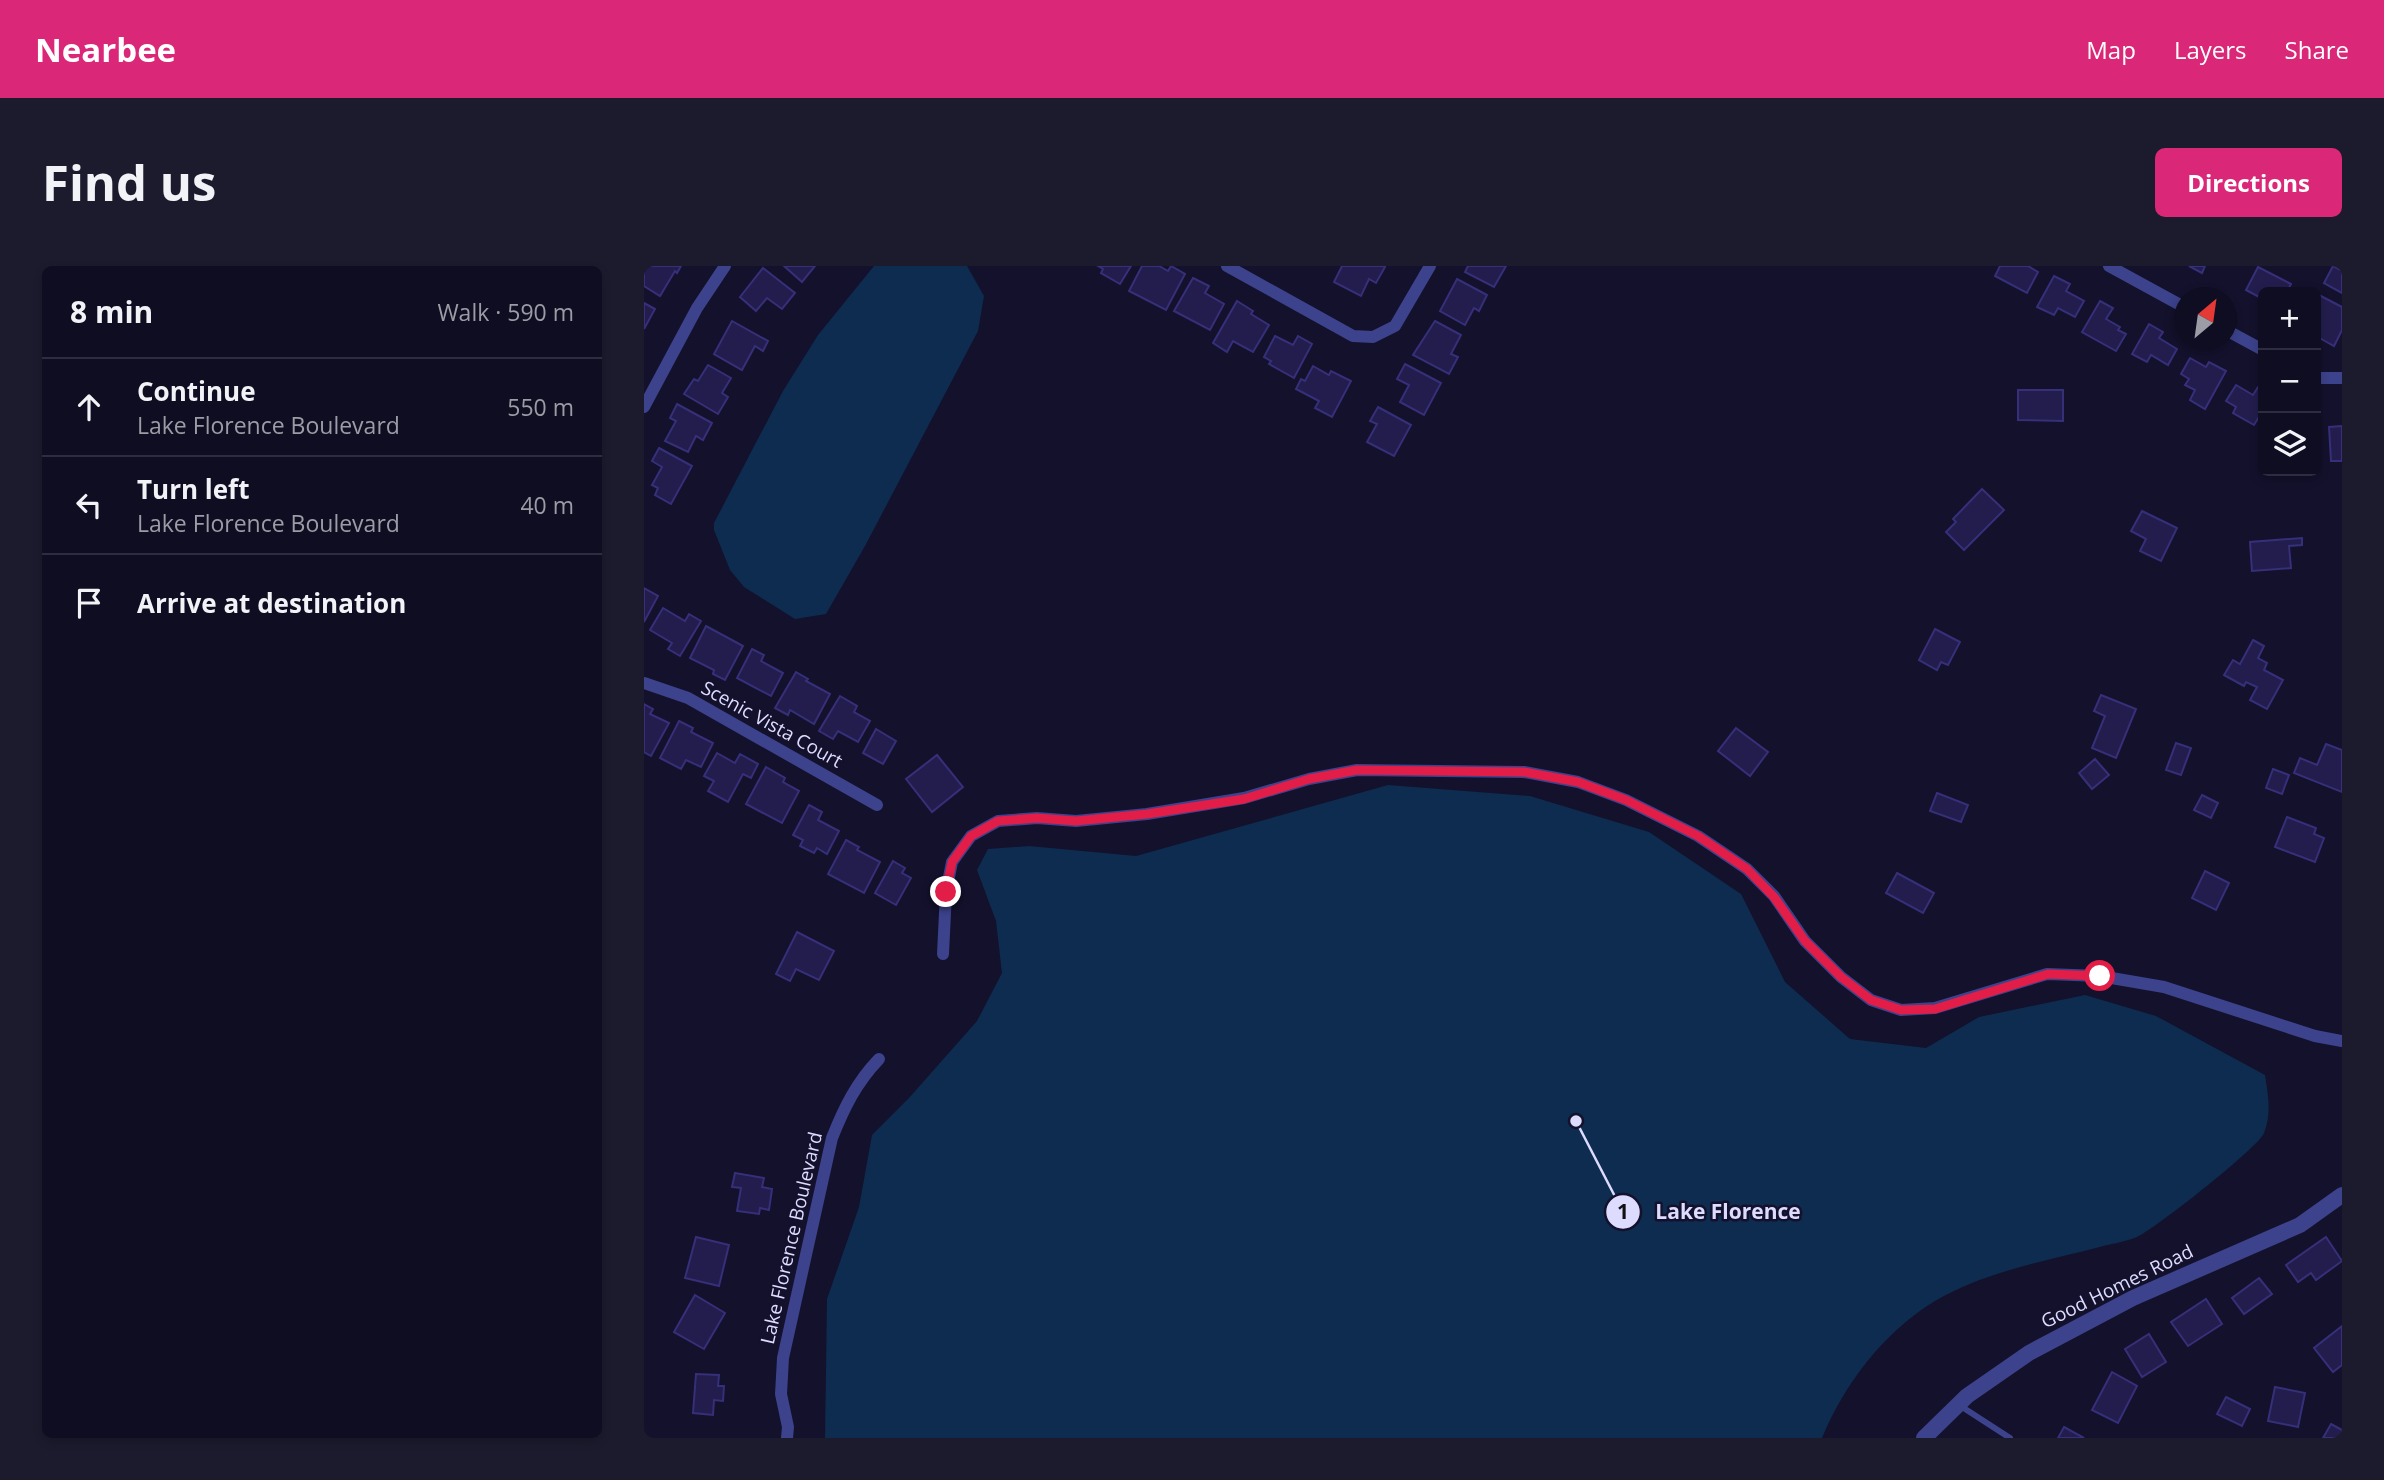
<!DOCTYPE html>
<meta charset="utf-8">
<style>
body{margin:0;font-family:"Open Sans",sans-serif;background:#1c1b2e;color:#f1f3f6}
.controls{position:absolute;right:21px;top:21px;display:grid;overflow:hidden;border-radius:10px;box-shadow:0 4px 10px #0003}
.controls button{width:63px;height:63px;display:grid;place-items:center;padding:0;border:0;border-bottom:2px solid #2e2d3f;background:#0e0d21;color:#f1f3f6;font:35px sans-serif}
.compass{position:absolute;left:1530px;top:21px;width:63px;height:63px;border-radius:50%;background:#0e0d21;box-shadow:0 4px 10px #0003;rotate:29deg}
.stop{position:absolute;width:21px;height:21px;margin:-16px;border:5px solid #e11d48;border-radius:50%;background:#fff}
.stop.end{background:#e11d48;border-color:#fff;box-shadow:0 2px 7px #0008}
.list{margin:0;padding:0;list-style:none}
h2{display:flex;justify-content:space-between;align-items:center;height:91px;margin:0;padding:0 28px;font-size:30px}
h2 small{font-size:23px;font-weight:400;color:#9b9ca5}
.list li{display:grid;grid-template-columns:46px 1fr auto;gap:21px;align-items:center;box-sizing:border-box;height:98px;padding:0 28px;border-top:2px solid #2e2d3f}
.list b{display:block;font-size:26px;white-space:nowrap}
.list p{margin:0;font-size:23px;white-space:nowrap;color:#9b9ca5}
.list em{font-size:23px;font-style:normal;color:#9b9ca5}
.icon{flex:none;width:38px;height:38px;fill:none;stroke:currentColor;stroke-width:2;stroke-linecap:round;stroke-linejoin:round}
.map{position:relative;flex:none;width:1698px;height:1172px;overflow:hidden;border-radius:10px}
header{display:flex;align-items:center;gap:42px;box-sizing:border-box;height:98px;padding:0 35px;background:#db2777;color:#fff}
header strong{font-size:33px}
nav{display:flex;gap:38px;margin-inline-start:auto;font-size:24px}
.intro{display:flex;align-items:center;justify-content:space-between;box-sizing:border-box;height:168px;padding:0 42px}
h1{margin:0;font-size:49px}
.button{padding:18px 32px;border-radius:10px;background:#db2777;color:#fff;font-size:24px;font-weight:700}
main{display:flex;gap:42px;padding:0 42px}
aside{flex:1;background:#0e0d21;border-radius:10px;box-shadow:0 4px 10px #0003}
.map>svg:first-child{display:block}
.water{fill:#0d2c4f}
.building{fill:#221d4d;stroke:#362f79;stroke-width:2}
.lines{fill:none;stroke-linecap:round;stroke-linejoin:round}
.service{stroke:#3c428b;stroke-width:6}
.minor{stroke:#3c428b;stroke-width:12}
.tertiary{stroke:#3c428b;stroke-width:16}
.route{stroke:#e11d48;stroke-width:9}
.labels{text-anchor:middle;stroke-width:5;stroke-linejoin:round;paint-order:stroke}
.street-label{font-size:19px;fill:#dddcff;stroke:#13112c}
.leader{fill:none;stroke:#dddcff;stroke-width:2.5}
.callout-dot{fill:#dddcff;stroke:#13112c;stroke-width:2.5}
.mark-label{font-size:21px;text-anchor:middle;font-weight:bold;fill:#111}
.callout-label{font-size:21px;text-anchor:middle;font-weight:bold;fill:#dddcff;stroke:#13112c;stroke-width:5;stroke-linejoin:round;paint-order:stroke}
</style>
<header>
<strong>Nearbee</strong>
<nav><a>Map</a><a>Layers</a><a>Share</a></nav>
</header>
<div class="intro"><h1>Find us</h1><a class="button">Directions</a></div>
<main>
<aside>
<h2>8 min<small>Walk · 590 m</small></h2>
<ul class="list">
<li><svg class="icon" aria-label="ahead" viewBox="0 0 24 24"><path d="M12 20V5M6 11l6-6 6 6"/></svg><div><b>Continue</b><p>Lake Florence Boulevard</p></div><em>550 m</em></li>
<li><svg class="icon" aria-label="left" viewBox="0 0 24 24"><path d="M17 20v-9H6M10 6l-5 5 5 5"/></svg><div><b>Turn left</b><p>Lake Florence Boulevard</p></div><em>40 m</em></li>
<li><svg class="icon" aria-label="arrive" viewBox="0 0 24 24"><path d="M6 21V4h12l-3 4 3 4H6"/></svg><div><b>Arrive at destination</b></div></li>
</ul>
</aside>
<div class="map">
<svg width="1698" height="1172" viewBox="0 0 1698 1172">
<rect width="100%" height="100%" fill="#13112c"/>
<g class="water">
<polygon points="230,0 323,0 340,30 334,65 221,280 182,348 151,353 100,321 86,304 70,264 70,257 139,125 174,69"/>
<path d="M744,519L886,530L1005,566L1097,628L1141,716L1206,773L1282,782L1335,751L1441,729L1512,750L1621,809C1624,829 1628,847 1620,867C1615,881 1511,963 1493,971C1481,976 1466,978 1452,982C1398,996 1340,1006 1291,1035C1240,1066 1201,1117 1178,1172H181L183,1033L215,941L228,869L265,832L333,755L358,707L352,655L333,604L344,583L385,580L492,590Z"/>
</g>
<g class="building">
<polygon points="0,0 37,0 33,7 31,5 16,30 0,20"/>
<polygon points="140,0 171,0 158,16"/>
<polygon points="454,0 487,0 476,18 457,7 459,3"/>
<polygon points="498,0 515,0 524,5 527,0 541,8 522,44 485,25"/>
<polygon points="698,0 739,0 741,1 732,17 725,13 717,30 690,16"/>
<polygon points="824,0 862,0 850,21 821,6"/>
<polygon points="1356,0 1384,0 1394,6 1383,27 1351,10"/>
<polygon points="1545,0 1561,0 1558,7"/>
<polygon points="1689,0 1698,5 1698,27 1680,17"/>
<polygon points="1614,1 1647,18 1643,26 1619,26 1619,33 1602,24"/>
<polygon points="119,2 151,27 138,43 123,32 112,45 96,31"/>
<polygon points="1410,10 1426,18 1422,25 1440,35 1431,51 1414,42 1410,49 1393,41"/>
<polygon points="549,12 565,20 561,27 580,38 566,64 530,45"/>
<polygon points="813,13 843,29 835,45 830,42 821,59 796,45"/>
<polygon points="1673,28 1698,41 1698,64 1690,80 1672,70"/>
<polygon points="593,35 609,45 607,48 625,59 609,86 589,75 583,86 569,77"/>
<polygon points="1456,35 1469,42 1462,53 1476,61 1474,64 1482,68 1472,85 1438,66"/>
<polygon points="0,37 11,43 0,63"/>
<polygon points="88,55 124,75 119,85 111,80 98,104 70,88"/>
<polygon points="791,55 817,69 807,88 814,91 805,108 769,89"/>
<polygon points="1505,58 1519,66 1515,72 1533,83 1524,99 1507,89 1503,96 1488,88"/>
<polygon points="631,70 649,79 654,70 668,78 650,112 625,98 627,95 620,91"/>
<polygon points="1546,92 1562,101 1565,96 1582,105 1561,143 1546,134 1551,124 1541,119 1545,113 1537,108"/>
<polygon points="761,98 797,117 780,149 756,136 765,119 753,113"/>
<polygon points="64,99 87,112 78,127 84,131 74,148 40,128 50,113 54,115"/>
<polygon points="669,100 685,109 687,105 707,115 688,151 671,142 675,135 652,123 657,113 661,115"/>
<polygon points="1592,119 1609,129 1614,121 1619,124 1619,144 1610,159 1589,147 1592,141 1582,135"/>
<polygon points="1374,124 1419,124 1419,155 1374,154"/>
<polygon points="33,138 68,157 59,174 52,170 44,186 21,175 32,155 26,152"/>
<polygon points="734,141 767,159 750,190 723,176 733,158 726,155"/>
<polygon points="1698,160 1698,195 1687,195 1685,161"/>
<polygon points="15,182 48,200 27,238 11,229 14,222 8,219 18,201 8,195"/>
<polygon points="1338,223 1360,244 1320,284 1302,266 1312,256 1309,253"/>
<polygon points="1498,245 1533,262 1517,295 1496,285 1502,273 1487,265"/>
<polygon points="1658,272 1658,279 1645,280 1647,302 1608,305 1606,276"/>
<polygon points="0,322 14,330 0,356"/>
<polygon points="19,342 41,355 45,348 57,355 36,390 24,383 28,377 6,364"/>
<polygon points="62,360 99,380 81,414 69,408 70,404 46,392"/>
<polygon points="1291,363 1316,376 1304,399 1297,396 1293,404 1275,394"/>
<polygon points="1609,374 1620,380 1614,392 1623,397 1620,404 1639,414 1623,443 1606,434 1613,421 1602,416 1600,420 1580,409 1589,394 1596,398"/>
<polygon points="108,383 120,389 117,395 139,407 127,430 93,412"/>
<polygon points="152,406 164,413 162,415 186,428 170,458 146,444 144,449 131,442"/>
<polygon points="1457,429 1492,443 1472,492 1448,482 1461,450 1450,445"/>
<polygon points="196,430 213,440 210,446 226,455 214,476 194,465 189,473 175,465"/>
<polygon points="0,438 9,443 6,448 25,457 7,490 0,486"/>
<polygon points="35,455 49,462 47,466 69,477 57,501 42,494 37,503 16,492"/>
<polygon points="1092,462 1124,486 1106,510 1074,485"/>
<polygon points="232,463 252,475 239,498 219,487"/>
<polygon points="1532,477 1547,482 1537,509 1522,504"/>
<polygon points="1682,478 1698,484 1698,526 1650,507 1656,492 1673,499"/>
<polygon points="73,487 91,497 96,488 114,498 107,512 99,508 84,536 64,525 70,515 60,510"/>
<polygon points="293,489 319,521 288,546 262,513"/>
<polygon points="1451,493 1465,509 1448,523 1435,507"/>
<polygon points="122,501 141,512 139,516 155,525 138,557 102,538"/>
<polygon points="1629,503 1645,509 1638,528 1622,522"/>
<polygon points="1293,527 1324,539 1317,556 1286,545"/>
<polygon points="1558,529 1574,537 1567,552 1550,544"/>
<polygon points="165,539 178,546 174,554 195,565 183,588 173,582 170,587 156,580 159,574 149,569"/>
<polygon points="1643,551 1672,562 1670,568 1680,572 1671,596 1631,581"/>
<polygon points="202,574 215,581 213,584 236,596 220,627 184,608"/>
<polygon points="249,595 261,602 258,607 267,612 252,639 231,627"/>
<polygon points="1561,605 1585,617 1572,644 1548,632"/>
<polygon points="1253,607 1290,627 1279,647 1242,627"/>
<polygon points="153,666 190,685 175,714 152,703 146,715 132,708"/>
<polygon points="91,907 120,912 118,921 128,923 125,944 116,942 115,948 93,945 97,922 88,921"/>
<polygon points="52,971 85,979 75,1020 41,1012"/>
<polygon points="1682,971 1698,995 1672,1014 1667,1007 1654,1016 1642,999"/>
<polygon points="1615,1012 1628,1028 1600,1048 1588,1032"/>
<polygon points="51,1029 81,1047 60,1083 30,1066"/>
<polygon points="1562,1033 1578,1058 1544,1080 1527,1056"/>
<polygon points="1698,1060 1698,1099 1689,1106 1670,1082"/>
<polygon points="1505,1068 1522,1096 1498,1111 1481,1083"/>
<polygon points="1468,1106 1493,1120 1474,1157 1448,1144"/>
<polygon points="52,1108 75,1109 74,1120 80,1120 79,1135 70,1134 69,1149 49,1147"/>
<polygon points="1631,1121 1661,1127 1654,1161 1624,1155"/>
<polygon points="1582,1131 1606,1143 1598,1160 1573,1148"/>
<polygon points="1687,1158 1698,1164 1698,1172 1679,1172"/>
<polygon points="1420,1161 1440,1172 1414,1172"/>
</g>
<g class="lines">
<polyline class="service" points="1315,1139 1366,1172"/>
<g class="minor">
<polyline points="583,0 709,70 729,71 751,60 786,0"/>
<polyline points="1465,0 1540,41"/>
<polyline points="1582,64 1619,84"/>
<polyline points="1672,112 1698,112"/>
<polyline points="0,141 53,42 81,0"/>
<polyline points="0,417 44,432 233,539"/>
<polyline points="299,688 302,626 308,596 327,570 354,555 393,552 432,555 503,548 600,532 665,513 713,504 880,506 934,516 982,534 1054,570 1103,603 1130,630 1161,675 1197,711 1227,734 1257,744 1291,742 1403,708 1456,710 1520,721 1671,770 1698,775"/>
<path d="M143,1172L144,1161L137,1128L139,1092L188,872C200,842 212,817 235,793"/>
</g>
<polyline class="tertiary" points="1280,1172 1323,1130 1385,1087 1489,1032 1656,959 1698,929"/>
</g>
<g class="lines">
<polyline class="route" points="302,626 308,596 327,570 354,555 393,552 432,555 503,548 600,533 665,513 713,504 880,506 934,516 982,534 1054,570 1103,603 1130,631 1161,675 1197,711 1227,734 1257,744 1291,743 1404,708 1456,710"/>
</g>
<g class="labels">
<g class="street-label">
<text transform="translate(128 458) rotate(29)" y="7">Scenic Vista Court</text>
<text transform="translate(147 972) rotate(-77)" y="7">Lake Florence Boulevard</text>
<text transform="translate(1473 1020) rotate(-26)" y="7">Good Homes Road</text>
</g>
</g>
<path class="leader" d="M932 855L979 946"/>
<g class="callout-dot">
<circle cx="932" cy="855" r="7"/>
<circle cx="979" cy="946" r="18"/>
</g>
<g class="mark-label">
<text x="979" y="953">1</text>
</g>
<g class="callout-label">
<text x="1084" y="953">Lake Florence</text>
</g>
</svg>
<div class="controls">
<button>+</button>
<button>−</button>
<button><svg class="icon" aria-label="layers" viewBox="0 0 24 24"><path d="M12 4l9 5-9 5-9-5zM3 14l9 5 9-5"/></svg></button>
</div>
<svg class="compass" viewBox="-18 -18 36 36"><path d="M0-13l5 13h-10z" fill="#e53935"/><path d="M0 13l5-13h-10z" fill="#9b9ca5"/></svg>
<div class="stop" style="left:1456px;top:710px"></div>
<div class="stop end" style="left:302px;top:626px"></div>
</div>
</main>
